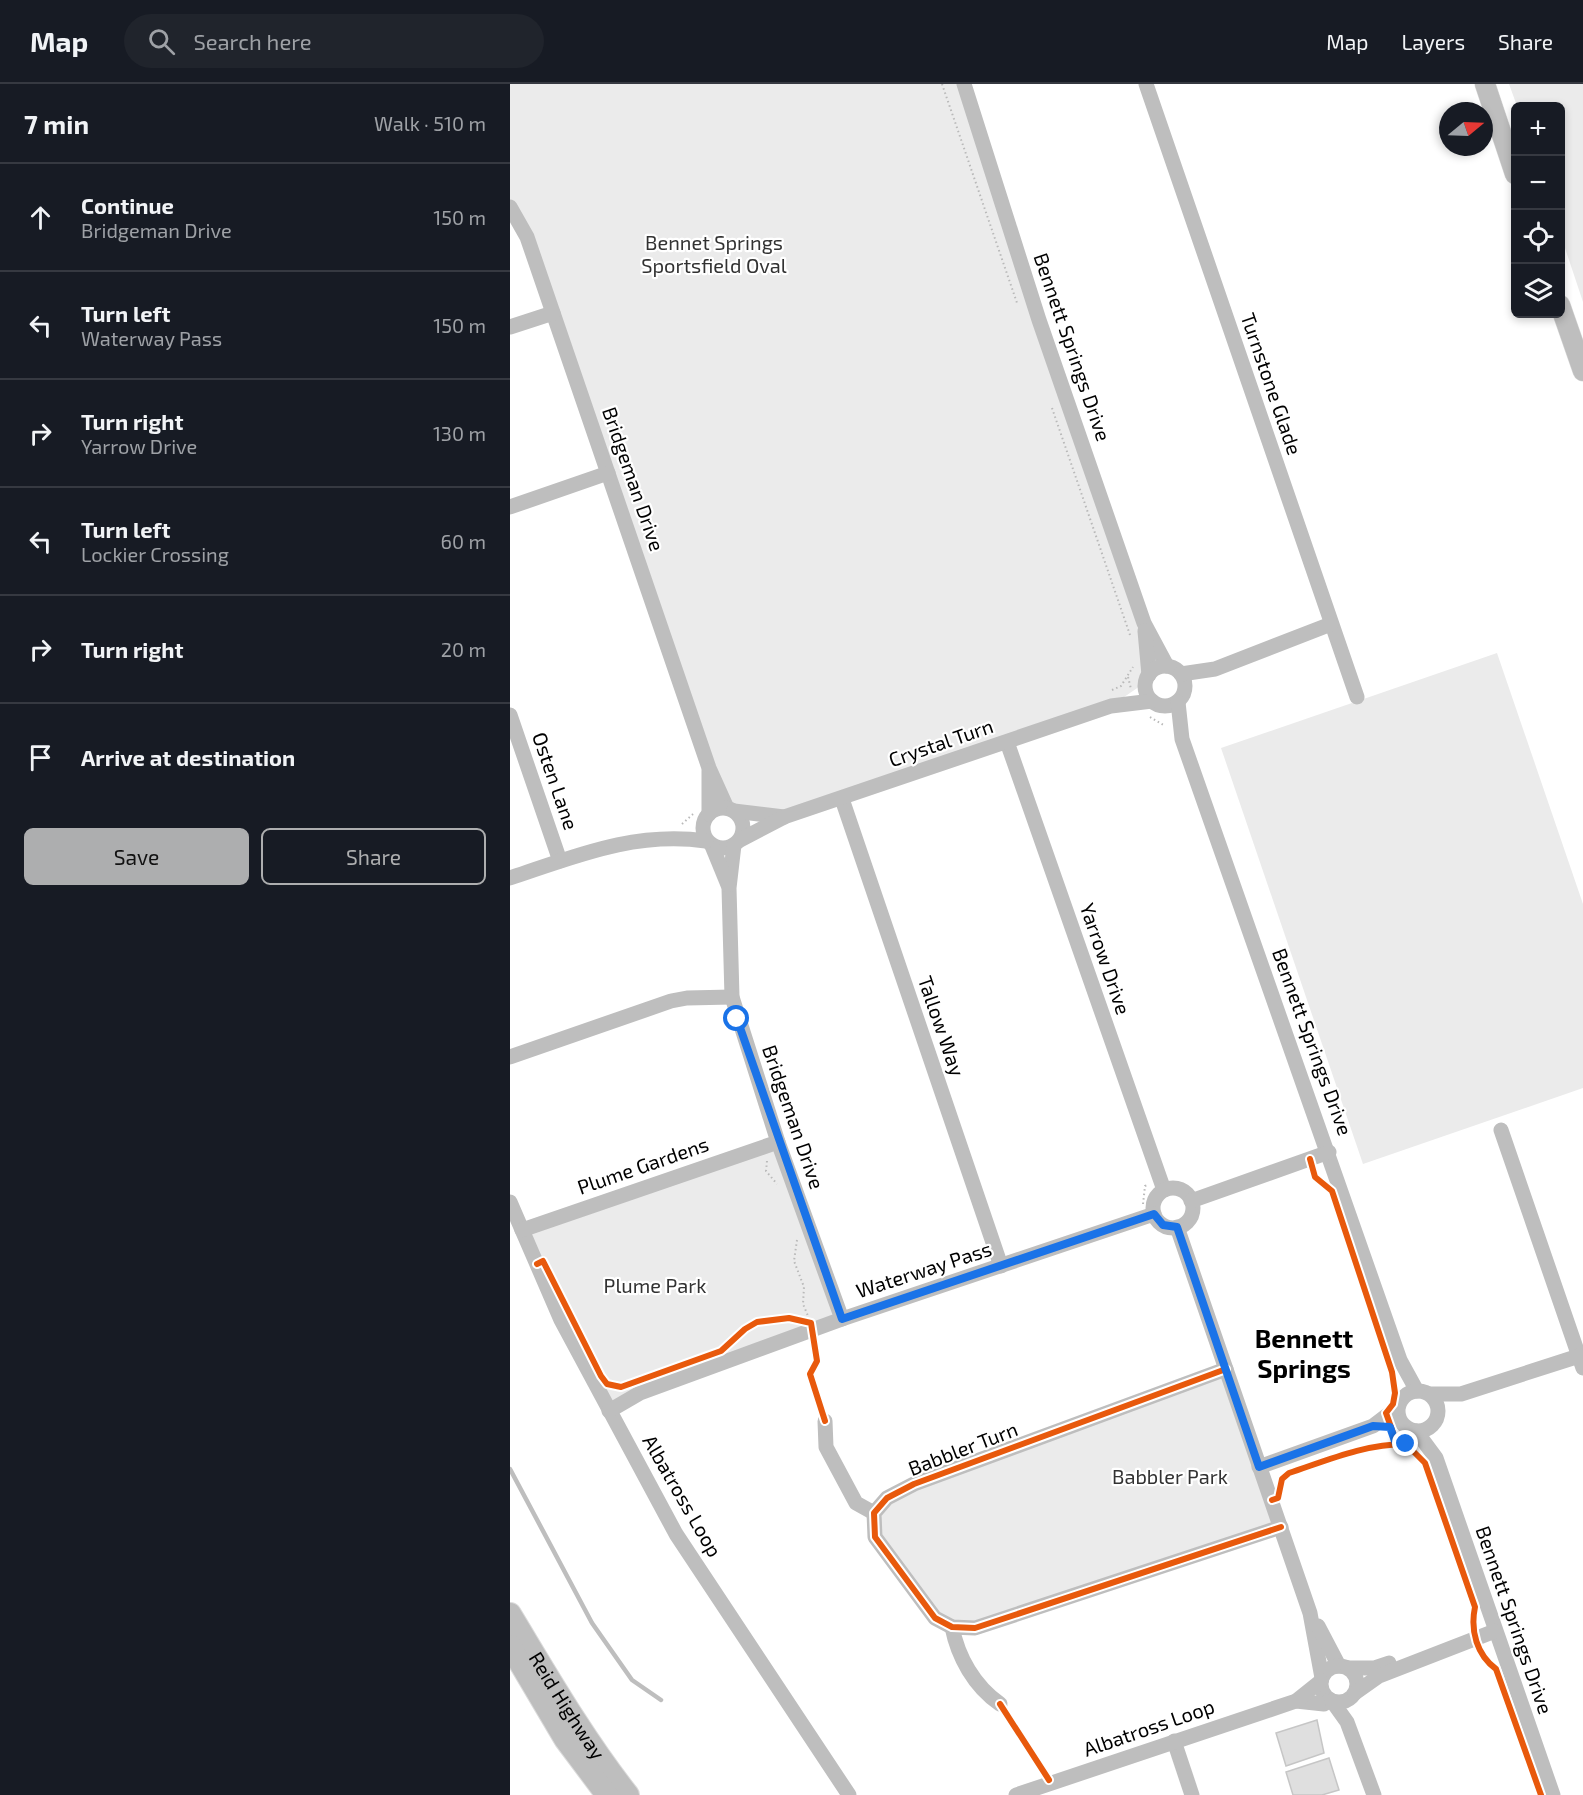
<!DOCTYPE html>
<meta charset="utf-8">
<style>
body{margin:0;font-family:"Exo 2",sans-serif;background:#20242c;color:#f1f3f6}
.controls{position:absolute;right:18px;top:18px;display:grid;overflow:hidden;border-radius:9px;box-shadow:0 3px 9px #0003}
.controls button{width:54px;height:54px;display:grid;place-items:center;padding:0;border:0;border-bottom:2px solid #363941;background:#171b24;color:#f1f3f6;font:30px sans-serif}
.compass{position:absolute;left:929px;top:18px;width:54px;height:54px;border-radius:50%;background:#171b24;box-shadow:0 3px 9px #0003;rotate:71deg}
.stop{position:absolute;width:18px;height:18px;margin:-14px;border:4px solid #1a73e8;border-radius:50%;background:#fff}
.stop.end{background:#1a73e8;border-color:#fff;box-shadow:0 2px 6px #0008}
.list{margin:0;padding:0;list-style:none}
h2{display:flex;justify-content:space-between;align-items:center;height:78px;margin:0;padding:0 24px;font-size:26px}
h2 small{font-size:20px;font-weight:400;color:#9ea1a6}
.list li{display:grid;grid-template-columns:39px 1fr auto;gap:18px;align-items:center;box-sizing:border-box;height:108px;padding:0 24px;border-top:2px solid #363941}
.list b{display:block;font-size:22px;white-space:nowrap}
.list p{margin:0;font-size:20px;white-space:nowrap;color:#9ea1a6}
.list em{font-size:20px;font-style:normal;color:#9ea1a6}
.actions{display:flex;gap:12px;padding:18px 24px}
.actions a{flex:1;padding:14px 0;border:2px solid #adaeaf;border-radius:9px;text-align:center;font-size:21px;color:#adaeaf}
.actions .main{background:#adaeaf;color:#111}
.icon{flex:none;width:33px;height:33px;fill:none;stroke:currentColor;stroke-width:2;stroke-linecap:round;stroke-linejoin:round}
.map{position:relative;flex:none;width:1073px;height:1711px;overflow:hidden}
header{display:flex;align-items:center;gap:36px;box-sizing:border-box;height:84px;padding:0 30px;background:#171b24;border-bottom:2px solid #363941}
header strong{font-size:28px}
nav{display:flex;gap:33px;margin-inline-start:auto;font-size:21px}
.search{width:420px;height:54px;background:#20242c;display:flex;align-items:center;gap:15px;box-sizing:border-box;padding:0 21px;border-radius:33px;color:#9ea1a6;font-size:22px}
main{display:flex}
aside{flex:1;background:#171b24}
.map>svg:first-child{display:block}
.green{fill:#ebebeb}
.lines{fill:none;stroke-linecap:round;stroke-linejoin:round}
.stream{stroke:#bebebe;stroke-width:4.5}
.building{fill:#dfdfdf;stroke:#c6c6c6;stroke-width:1.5}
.major-casing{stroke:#dbdbdb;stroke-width:21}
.highway-casing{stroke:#dbdbdb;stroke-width:24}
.path{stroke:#b9b9b9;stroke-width:2;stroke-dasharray:1.5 3;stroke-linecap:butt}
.minor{stroke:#bebebe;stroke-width:15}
.major{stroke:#bebebe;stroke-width:20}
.highway{stroke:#bebebe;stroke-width:22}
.cycleway-casing{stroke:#fff;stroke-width:10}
.cycleway{stroke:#e8590c;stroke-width:6}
.route{stroke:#1a73e8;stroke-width:8}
.labels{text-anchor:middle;stroke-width:4.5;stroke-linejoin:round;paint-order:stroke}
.park-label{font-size:20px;fill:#323232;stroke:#fff}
.street-label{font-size:20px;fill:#000;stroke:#fff}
.district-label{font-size:26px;font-weight:bold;fill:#000;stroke:#fff}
</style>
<header>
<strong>Map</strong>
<div class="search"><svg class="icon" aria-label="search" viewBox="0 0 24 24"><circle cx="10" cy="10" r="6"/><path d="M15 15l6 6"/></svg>Search here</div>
<nav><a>Map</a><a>Layers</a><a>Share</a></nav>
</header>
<main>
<aside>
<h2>7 min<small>Walk · 510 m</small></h2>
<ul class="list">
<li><svg class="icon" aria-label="ahead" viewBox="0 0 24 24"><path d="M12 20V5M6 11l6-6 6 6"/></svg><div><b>Continue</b><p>Bridgeman Drive</p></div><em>150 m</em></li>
<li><svg class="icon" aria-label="left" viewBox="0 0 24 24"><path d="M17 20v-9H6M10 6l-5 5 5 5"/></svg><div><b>Turn left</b><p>Waterway Pass</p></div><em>150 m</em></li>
<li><svg class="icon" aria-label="right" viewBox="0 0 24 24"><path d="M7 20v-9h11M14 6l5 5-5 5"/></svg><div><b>Turn right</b><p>Yarrow Drive</p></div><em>130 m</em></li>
<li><svg class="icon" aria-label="left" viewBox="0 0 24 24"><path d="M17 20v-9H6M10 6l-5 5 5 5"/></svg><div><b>Turn left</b><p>Lockier Crossing</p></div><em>60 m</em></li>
<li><svg class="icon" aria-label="right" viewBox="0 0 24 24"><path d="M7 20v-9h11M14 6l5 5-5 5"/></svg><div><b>Turn right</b></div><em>20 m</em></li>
<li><svg class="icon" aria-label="arrive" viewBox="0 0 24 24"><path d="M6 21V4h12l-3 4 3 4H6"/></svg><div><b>Arrive at destination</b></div></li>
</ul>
<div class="actions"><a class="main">Save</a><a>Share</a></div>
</aside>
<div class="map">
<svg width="1073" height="1711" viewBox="0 0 1073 1711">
<rect width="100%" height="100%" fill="#fff"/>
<g class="green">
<polygon points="0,0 454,0 634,539 639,591 636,598 601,622 274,733 220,726 0,123"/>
<polygon points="999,0 1073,0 1073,218 1051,152 1050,22 1007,22"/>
<polygon points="987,569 1073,820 1073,1004 853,1080 711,664"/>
<polygon points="268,1058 332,1235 99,1327 12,1146"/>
<polygon points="716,1285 771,1443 465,1544 442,1543 365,1453 377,1414"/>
</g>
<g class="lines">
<polyline class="stream" points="0,1385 82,1539 122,1596 151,1616"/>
</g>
<g class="building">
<polygon points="807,1636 814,1669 776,1682 766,1649"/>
<polygon points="819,1674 829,1706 812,1711 783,1711 776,1688"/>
</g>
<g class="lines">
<g class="major-casing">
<g id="major">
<polyline points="975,0 1005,90"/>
<polyline points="1050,221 1073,287"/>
</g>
</g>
<g class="highway-casing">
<g id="highway">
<path id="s1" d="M0,1530C37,1591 73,1654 118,1711"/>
<polyline points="0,1562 55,1655 97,1711"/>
</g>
</g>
<g class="path">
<polyline points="432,0 507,219"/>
<polyline points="542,324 620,551"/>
<polyline points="618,593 621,605"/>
<polyline points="602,606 611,602 623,583"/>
<polyline points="640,633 655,642"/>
<polyline points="172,740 183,730"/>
<polyline points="257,1077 256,1087 267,1100"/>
<polyline points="633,1120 635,1102 638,1101"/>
<polyline points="287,1156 284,1177 294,1203 293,1220 298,1232"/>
</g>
<g class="minor">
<polyline points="454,0 529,236 634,539 657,582"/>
<polyline points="636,0 847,613"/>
<polyline points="0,123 17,153 199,684 217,724"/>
<polyline points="0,243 43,229"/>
<polyline points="0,423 98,389"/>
<polyline points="635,547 639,591"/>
<circle cx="655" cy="602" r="20"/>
<polyline points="671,590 705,585 821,540"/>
<polyline points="668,618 672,655 890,1276 907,1307"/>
<polyline points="0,631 50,777"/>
<polyline points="497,658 654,1106"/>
<polyline points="332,715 491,1182"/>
<circle cx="213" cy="744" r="20"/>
<polyline points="224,727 274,733"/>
<polyline points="199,730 199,687"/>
<polyline points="230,756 274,733 601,622 642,617"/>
<polyline points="224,761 219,804 222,913 268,1058 332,1235"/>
<polyline points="202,762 218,801"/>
<path d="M0,794C66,772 125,747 196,757"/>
<polyline points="0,973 161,917 177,914 222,913"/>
<polyline points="991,1046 1073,1284"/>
<circle cx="663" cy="1124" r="20"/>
<polyline points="681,1117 819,1068"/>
<polyline points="0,1118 51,1236 166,1450 339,1711"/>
<polyline points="667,1143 800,1529 812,1594"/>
<polyline points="12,1146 268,1058"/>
<polyline points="716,1285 404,1400 377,1414 364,1429 365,1453 425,1534 442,1543 465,1544 771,1443"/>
<circle cx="908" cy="1327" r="20"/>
<polyline points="920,1310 951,1310 1069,1272"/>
<polyline points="99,1327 130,1309 332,1235 644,1130"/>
<polyline points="315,1337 316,1363 346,1419 364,1429"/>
<polyline points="906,1347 926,1374 1043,1711"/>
<polyline points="749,1383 863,1342 888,1323"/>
<polyline points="808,1542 829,1582"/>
<path d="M442,1543C448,1573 464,1602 490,1620"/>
<circle cx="829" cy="1600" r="18"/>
<polyline points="838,1584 864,1584 879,1579"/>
<polyline points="845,1609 869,1592 985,1547"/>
<polyline points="786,1617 814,1620 820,1616"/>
<polyline points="822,1617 837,1638 864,1711"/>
<polyline points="664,1657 682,1711"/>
<polyline points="506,1711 786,1617 811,1597"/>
</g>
<use href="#major" class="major"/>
<use href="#highway" class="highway"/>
<g class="cycleway-casing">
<g id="cycleway">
<polyline points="800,1075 805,1093 822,1107 882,1288 885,1309 883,1320 876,1329 887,1360"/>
<polyline points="27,1180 33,1177 91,1292 97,1300 111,1303 211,1267 235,1245 247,1238 279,1234 301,1239 307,1277 300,1290 315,1337"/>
<polyline points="716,1285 404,1400 377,1414 364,1429 365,1453 425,1534 442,1543 465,1544 771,1443"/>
<path d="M762,1416L768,1414L772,1395L779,1389C818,1376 855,1360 896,1360L915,1379L965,1523C960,1547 967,1571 986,1585L1031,1711"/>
<polyline points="490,1620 539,1696"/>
</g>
</g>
<use href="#cycleway" class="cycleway"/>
</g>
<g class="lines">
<polyline class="route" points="227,935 332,1235 644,1130 653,1141 667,1143 749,1383 863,1342 880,1343 886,1360 896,1360"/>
</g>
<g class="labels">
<g class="park-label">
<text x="204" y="166">Bennet Springs<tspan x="204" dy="23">Sportsfield Oval</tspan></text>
<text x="145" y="1209">Plume Park</text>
<text x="660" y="1400">Babbler Park</text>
</g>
<g class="street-label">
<text transform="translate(562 263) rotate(71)" y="7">Bennett Springs Drive</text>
<text transform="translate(761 300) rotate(71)" y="7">Turnstone Glade</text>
<text transform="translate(123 395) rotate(71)" y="7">Bridgeman Drive</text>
<text transform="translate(431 659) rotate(-19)" y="7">Crystal Turn</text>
<text transform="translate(45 697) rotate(71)" y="7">Osten Lane</text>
<text transform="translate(595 875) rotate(71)" y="7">Yarrow Drive</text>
<text transform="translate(431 942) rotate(71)" y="7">Tallow Way</text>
<text transform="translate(802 958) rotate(70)" y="7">Bennett Springs Drive</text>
<text transform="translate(283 1033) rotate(71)" y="7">Bridgeman Drive</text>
<text transform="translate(133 1082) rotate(-19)" y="7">Plume Gardens</text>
<text transform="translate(414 1186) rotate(-18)" y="7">Waterway Pass</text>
<text transform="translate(453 1365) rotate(-21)" y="7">Babbler Turn</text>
<text transform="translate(172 1412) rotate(60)" y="7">Albatross Loop</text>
<text transform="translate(1004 1536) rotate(71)" y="7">Bennett Springs Drive</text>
<text dy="7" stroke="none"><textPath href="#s1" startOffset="108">Reid Highway</textPath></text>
<text transform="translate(639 1644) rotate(-19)" y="7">Albatross Loop</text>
</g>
<g class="district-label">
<text x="794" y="1264">Bennett<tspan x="794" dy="30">Springs</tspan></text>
</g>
</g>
</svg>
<div class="controls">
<button>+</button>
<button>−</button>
<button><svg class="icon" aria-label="locate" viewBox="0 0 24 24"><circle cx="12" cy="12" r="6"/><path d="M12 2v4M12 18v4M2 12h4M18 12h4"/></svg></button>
<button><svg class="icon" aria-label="layers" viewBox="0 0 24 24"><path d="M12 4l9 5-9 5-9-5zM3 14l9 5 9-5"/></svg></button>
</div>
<svg class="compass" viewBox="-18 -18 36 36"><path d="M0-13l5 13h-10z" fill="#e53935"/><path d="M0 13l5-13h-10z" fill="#9ea1a6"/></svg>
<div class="stop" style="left:227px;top:935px"></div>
<div class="stop end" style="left:896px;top:1360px"></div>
</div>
</main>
